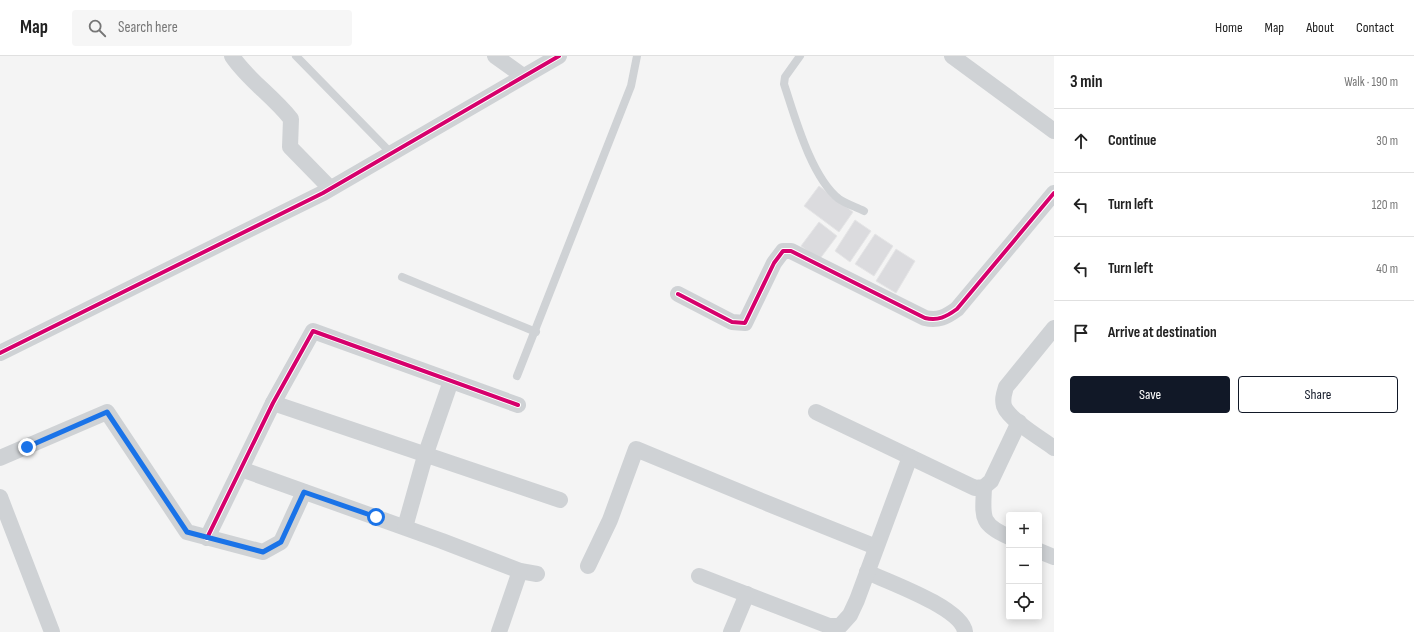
<!DOCTYPE html>
<meta charset="utf-8">
<style>
body{margin:0;font-family:"Sofia Sans Condensed",sans-serif;background:#f6f6f6;color:#222}
.controls{position:absolute;right:12px;bottom:12px;display:grid;overflow:hidden;border-radius:4px;box-shadow:0 2px 10px #0003}
.controls button{width:36px;height:36px;display:grid;place-items:center;padding:0;border:0;border-bottom:1px solid #e0e0e0;background:#fff;color:#222;font:20px sans-serif}
.stop{position:absolute;width:12px;height:12px;margin:-9px;border:3px solid #1a73e8;border-radius:50%;background:#fff}
.stop.end{background:#1a73e8;border-color:#fff;box-shadow:0 1px 4px #0008}
.list{margin:0;padding:0;list-style:none}
h2{display:flex;justify-content:space-between;align-items:center;height:52px;margin:0;padding:0 16px;font-size:17px}
h2 small{font-size:13px;font-weight:400;color:#767676}
.list li{display:grid;grid-template-columns:26px 1fr auto;gap:12px;align-items:center;box-sizing:border-box;height:64px;padding:0 16px;border-top:1px solid #e0e0e0}
.list b{display:block;font-size:15px;white-space:nowrap}
.list em{font-size:13px;font-style:normal;color:#767676}
.actions{display:flex;gap:8px;padding:12px 16px}
.actions a{flex:1;padding:9px 0;border:1px solid #111827;border-radius:4px;text-align:center;font-size:14px;color:#111827}
.actions .main{background:#111827;color:#fff}
.icon{flex:none;width:22px;height:22px;fill:none;stroke:currentColor;stroke-width:2;stroke-linecap:round;stroke-linejoin:round}
.map{position:relative;flex:none;width:1054px;height:576px;overflow:hidden}
header{display:flex;align-items:center;gap:24px;box-sizing:border-box;height:56px;padding:0 20px;background:#fff;border-bottom:1px solid #e0e0e0}
header strong{font-size:19px}
nav{display:flex;gap:22px;margin-inline-start:auto;font-size:14px}
.search{width:280px;height:36px;background:#f6f6f6;display:flex;align-items:center;gap:10px;box-sizing:border-box;padding:0 14px;border-radius:4px;color:#767676;font-size:15px}
main{display:flex}
aside{flex:1;background:#fff}
.map>svg:first-child{display:block}
.building{fill:#dbdbde;stroke:#e5e5e6}
.lines{fill:none;stroke-linecap:round;stroke-linejoin:round}
.service{stroke:#cfd2d5;stroke-width:8}
.minor{stroke:#cfd2d5;stroke-width:16}
.cycleway-casing{stroke:#fff;stroke-width:6}
.cycleway{stroke:#d6006c;stroke-width:4}
.route{stroke:#1a73e8;stroke-width:5}
</style>
<header>
<strong>Map</strong>
<div class="search"><svg class="icon" aria-label="search" viewBox="0 0 24 24"><circle cx="10" cy="10" r="6"/><path d="M15 15l6 6"/></svg>Search here</div>
<nav><a>Home</a><a>Map</a><a>About</a><a>Contact</a></nav>
</header>
<main>
<div class="map">
<svg width="1054" height="576" viewBox="0 0 1054 576">
<rect width="100%" height="100%" fill="#f4f4f4"/>
<g class="building">
<polygon points="819,130 853,156 839,176 804,150"/>
<polygon points="855,164 871,175 850,206 835,195"/>
<polygon points="819,166 837,180 819,204 801,190"/>
<polygon points="875,178 893,190 874,220 855,208"/>
<polygon points="896,193 915,205 896,237 876,225"/>
</g>
<g class="lines">
<g class="service">
<polyline points="296,0 391,97"/>
<path d="M800,0L785,21L784,28C795,61 811,121 839,143C846,148 856,151 864,155"/>
<polyline points="402,221 536,276"/>
<polyline points="517,320 631,30 637,0"/>
</g>
<g class="minor">
<path d="M232,0C248,24 273,40 291,63L290,91L330,132"/>
<polyline points="495,0 523,20"/>
<polyline points="952,0 1054,75"/>
<path d="M678,238L732,266L745,267L774,207L783,195H791L925,262C938,265 946,261 957,253L1054,137"/>
<path d="M1054,272L1006,331C1004,338 1002,343 1004,350C1009,364 1042,383 1054,392"/>
<polyline points="0,297 323,137 559,0"/>
<polyline points="273,347 560,444"/>
<polyline points="816,356 975,432 984,431 991,425 1019,366"/>
<polyline points="0,402 107,356 187,476 263,496 281,486 304,436"/>
<polyline points="241,413 442,485 520,515 537,518"/>
<path d="M984,431C983,460 979,468 1009,481"/>
<polyline points="0,441 52,576"/>
<polyline points="405,471 425,400 451,325"/>
<polyline points="207,482 273,347 313,275 518,349"/>
<polyline points="1039,495 1054,501"/>
<polyline points="588,510 610,464 636,393 769,448 876,491"/>
<path d="M867,516C889,526 962,552 965,576"/>
<polyline points="699,520 829,570 840,570 850,559 857,544 910,401"/>
<polyline points="499,576 520,515"/>
<polyline points="731,576 747,538"/>
</g>
<g class="cycleway-casing">
<g id="cycleway">
<path d="M678,238L732,266L745,267L774,207L783,195H791L925,262C938,265 946,261 957,253L1054,137"/>
<polyline points="0,297 323,137 559,0"/>
<polyline points="207,482 273,347 313,275 518,349"/>
</g>
</g>
<use href="#cycleway" class="cycleway"/>
</g>
<g class="lines">
<polyline class="route" points="27,391 107,356 187,476 263,496 281,486 304,436 376,461"/>
</g>
</svg>
<div class="controls">
<button>+</button>
<button>−</button>
<button><svg class="icon" aria-label="locate" viewBox="0 0 24 24"><circle cx="12" cy="12" r="6"/><path d="M12 2v4M12 18v4M2 12h4M18 12h4"/></svg></button>
</div>
<div class="stop" style="left:376px;top:461px"></div>
<div class="stop end" style="left:27px;top:391px"></div>
</div>
<aside>
<h2>3 min<small>Walk · 190 m</small></h2>
<ul class="list">
<li><svg class="icon" aria-label="ahead" viewBox="0 0 24 24"><path d="M12 20V5M6 11l6-6 6 6"/></svg><div><b>Continue</b></div><em>30 m</em></li>
<li><svg class="icon" aria-label="left" viewBox="0 0 24 24"><path d="M17 20v-9H6M10 6l-5 5 5 5"/></svg><div><b>Turn left</b></div><em>120 m</em></li>
<li><svg class="icon" aria-label="left" viewBox="0 0 24 24"><path d="M17 20v-9H6M10 6l-5 5 5 5"/></svg><div><b>Turn left</b></div><em>40 m</em></li>
<li><svg class="icon" aria-label="arrive" viewBox="0 0 24 24"><path d="M6 21V4h12l-3 4 3 4H6"/></svg><div><b>Arrive at destination</b></div></li>
</ul>
<div class="actions"><a class="main">Save</a><a>Share</a></div>
</aside>
</main>
